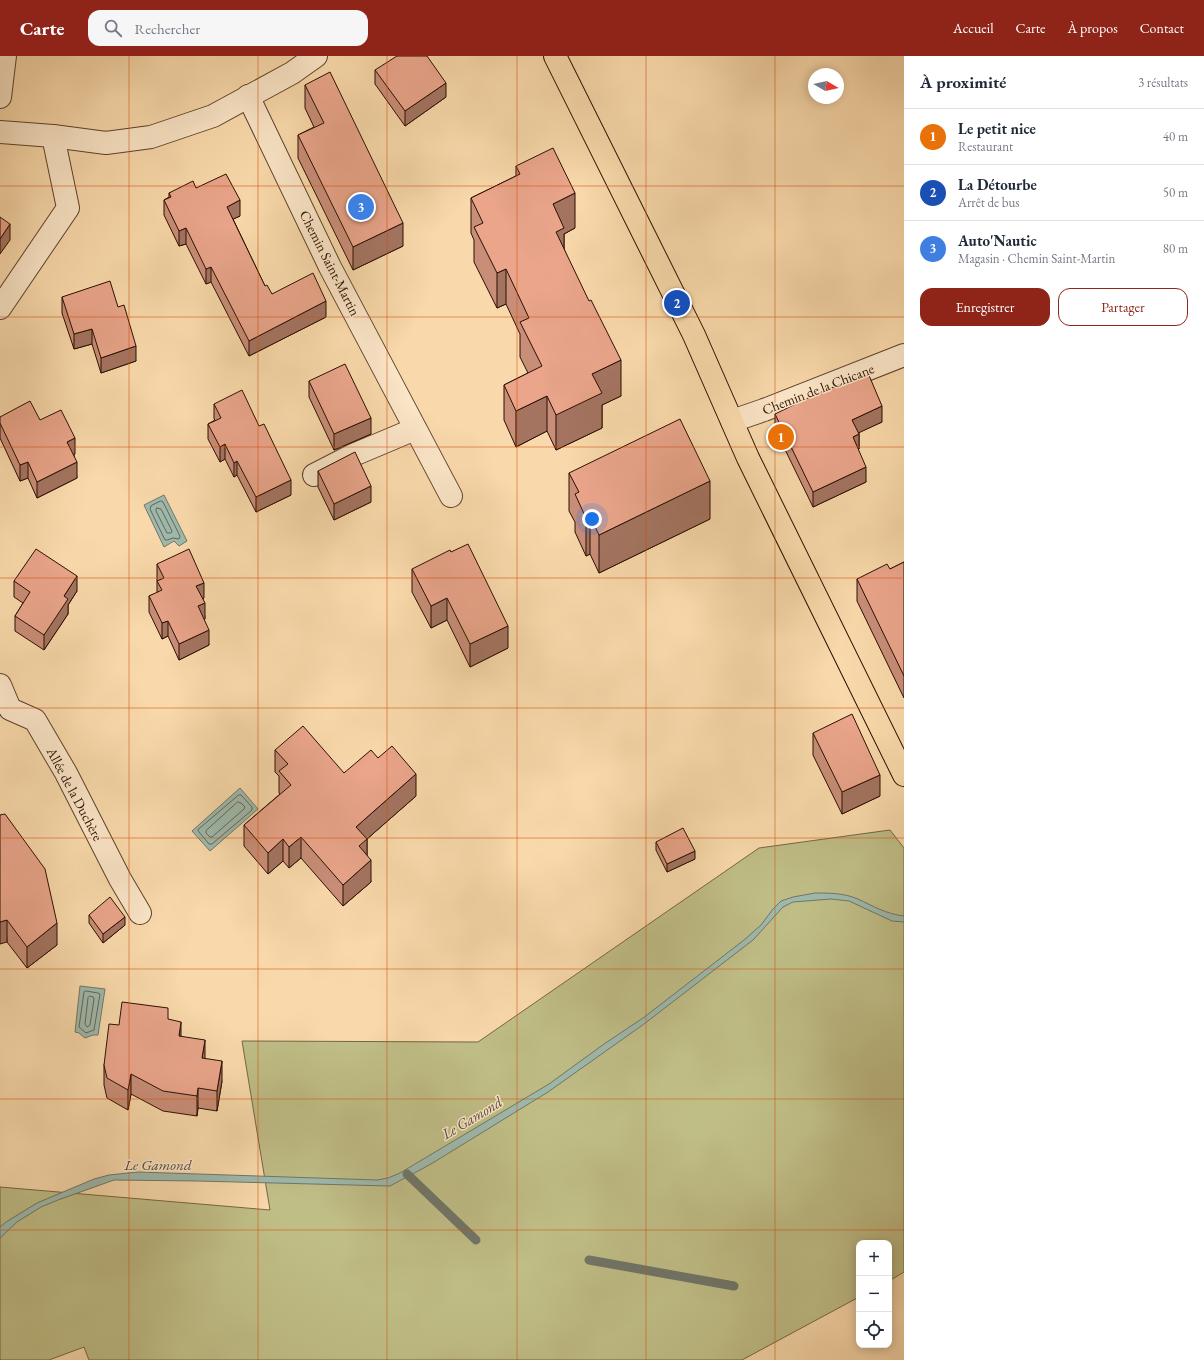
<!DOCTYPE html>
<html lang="fr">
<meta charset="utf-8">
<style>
body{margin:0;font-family:"EB Garamond",serif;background:#f6f6f7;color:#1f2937}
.controls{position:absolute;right:12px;bottom:12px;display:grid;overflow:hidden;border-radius:8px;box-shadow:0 2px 10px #0003}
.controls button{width:36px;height:36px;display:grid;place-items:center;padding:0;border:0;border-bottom:1px solid #e0e1e3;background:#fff;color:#1f2937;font:20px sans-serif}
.compass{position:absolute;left:808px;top:12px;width:36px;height:36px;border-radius:50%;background:#fff;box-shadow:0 2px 10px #0003;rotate:99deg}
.you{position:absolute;left:592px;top:463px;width:14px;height:14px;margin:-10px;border:3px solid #fff;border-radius:50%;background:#1a73e8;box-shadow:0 0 0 6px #1a73e833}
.badge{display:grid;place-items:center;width:26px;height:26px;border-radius:50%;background:#8f2418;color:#fff;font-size:13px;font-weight:700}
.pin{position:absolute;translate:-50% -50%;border:2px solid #fff;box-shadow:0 1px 4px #0006}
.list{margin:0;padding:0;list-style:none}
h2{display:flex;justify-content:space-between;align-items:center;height:52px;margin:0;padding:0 16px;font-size:17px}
h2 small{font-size:13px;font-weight:400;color:#747a83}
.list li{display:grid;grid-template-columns:26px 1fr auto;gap:12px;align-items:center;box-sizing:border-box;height:56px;padding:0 16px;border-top:1px solid #e0e1e3}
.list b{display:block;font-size:15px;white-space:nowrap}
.list p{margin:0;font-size:13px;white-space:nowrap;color:#747a83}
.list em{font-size:13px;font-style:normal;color:#747a83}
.actions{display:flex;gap:8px;padding:12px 16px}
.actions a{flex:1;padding:9px 0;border:1px solid #8f2418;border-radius:12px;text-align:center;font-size:14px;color:#8f2418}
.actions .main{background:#8f2418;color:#fff}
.icon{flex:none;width:22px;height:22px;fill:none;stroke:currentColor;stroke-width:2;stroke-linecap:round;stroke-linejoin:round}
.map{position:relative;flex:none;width:904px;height:1304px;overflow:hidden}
header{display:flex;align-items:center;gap:24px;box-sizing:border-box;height:56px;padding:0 20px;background:#8f2418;color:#fff}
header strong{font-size:19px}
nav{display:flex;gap:22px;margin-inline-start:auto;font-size:14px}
.search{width:280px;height:36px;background:#f6f6f7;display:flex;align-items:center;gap:10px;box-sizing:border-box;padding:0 14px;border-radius:12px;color:#747a83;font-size:15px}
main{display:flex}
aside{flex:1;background:#fff}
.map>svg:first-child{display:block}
.green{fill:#c0be87;stroke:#766644}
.water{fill:#9ebaad;stroke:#707669}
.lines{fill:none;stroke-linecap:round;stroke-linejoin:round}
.shore{stroke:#646458;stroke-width:1}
.stream{stroke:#707669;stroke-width:9}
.street-casing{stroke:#5e422c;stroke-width:24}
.primary-casing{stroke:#2b0f02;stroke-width:24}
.street{stroke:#fbe6c8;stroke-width:22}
.primary{stroke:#f9d9ab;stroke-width:22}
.wall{fill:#c98e78;stroke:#2b0f02}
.shaded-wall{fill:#a47461;stroke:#2b0f02}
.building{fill:#eaa58b;stroke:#2b0f02}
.grid{fill:none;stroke:#d5520b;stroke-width:1;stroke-opacity:0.55}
.labels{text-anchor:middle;stroke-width:3;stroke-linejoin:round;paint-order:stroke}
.street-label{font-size:14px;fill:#2b0f02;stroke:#fbe6c8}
.water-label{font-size:15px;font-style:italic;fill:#534b3e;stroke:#fbe6c8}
</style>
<header>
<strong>Carte</strong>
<div class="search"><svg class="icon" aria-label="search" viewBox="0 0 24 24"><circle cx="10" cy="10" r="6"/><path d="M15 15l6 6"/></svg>Rechercher</div>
<nav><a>Accueil</a><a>Carte</a><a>À propos</a><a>Contact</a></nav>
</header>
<main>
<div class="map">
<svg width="904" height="1304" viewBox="0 0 904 1304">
<rect width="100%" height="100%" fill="#f9d9ab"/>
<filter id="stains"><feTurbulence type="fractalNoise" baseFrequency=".005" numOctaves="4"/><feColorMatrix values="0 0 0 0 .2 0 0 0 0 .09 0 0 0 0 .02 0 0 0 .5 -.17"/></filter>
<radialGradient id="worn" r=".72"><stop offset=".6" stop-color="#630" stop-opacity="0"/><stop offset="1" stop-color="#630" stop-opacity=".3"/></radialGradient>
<polygon class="green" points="890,774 904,792 904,1216 889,1225 889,1187 859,1187 859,1241 742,1304 89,1304 84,1291 49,1304 0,1304 0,1131 270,1154 242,985 478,986 759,792"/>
<g class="water">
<polygon points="164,439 187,485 179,490 174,485 164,491 144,449"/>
<polygon points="240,732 258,753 210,795 192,775"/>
<path d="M815,837C830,837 844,837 858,843C873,850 886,858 904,860V866L892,865L849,845L831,843L793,846L783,851L753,884L644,968L548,1036L431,1108L390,1130L197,1125L114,1124L58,1144L41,1151L17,1166L0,1182V1171L6,1166L37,1147L94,1123L109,1119L138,1116L377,1124L388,1122L400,1117L549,1028L604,988L643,962L744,884L761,869L773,853L781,845L793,841Z"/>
<polygon points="80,930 105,933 98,979 93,979 85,982 79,977 75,976"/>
</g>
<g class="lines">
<g class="shore">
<polygon points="161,445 163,446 180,480 179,483 173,482 167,484 165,484 150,453 151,450"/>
<polygon points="157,452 161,453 172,475 171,477 167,477 156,455"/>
<polygon points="239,739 241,739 252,751 252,754 212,788 209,788 199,776 198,774"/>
<polygon points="238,746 241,747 245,751 244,753 212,781 210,781 206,777 206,775"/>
<polygon points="86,935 98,937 100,938 94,974 86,977 79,971 84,936"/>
<polygon points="90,940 93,941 94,943 90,969 87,971 85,968 88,942"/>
</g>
<g class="stream">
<polyline points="407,1118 476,1184"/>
<polyline points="589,1204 734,1230"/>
</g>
<g class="street-casing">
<g id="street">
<polyline points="248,40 330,211 451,440"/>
<polyline points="0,41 5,0"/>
<polyline points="0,76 53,80 106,87 151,81 213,60 292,17 316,0"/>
<polyline points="0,252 68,152 53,80"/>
<polyline points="732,365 764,354 904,299"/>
<polyline points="314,419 351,400 415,373"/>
<polyline points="0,629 10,653 35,664 66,717 120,823 140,857"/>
</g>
</g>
<g class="primary-casing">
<polyline id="primary" points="555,0 694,279 748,402 904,719"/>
</g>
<use href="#street" class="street"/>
<use href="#primary" class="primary"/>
</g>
<g class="wall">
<polygon points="375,14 446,41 405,70 375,28"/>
<polygon points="305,29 403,190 353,214 298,102 298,79 314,71 305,52"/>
<polygon points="516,110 575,172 564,178 564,193 621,340 602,349 602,372 556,394 547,375 516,391 504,364 504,329 528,317 520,301 520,278 506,248 497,252 474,206 474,184 471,177 471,142 516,120"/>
<polygon points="196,132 240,160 233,163 265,230 272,238 326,261 249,300 211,226 206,228 186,188 179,190 164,159 164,144 169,141 169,137"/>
<polygon points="62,241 118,251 136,305 101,317 92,288 74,293 62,257"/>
<polygon points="309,325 371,378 334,394 309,341"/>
<polygon points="214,348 291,439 256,456 237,419 234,421 225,403 220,406 208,383 208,368 215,364 214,363"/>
<polygon points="775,358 882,366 859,376 859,393 858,393 866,426 813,451 775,373"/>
<polygon points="0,361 75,398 74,399 77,422 37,442 28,422 20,425 0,382"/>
<polygon points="318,415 371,446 334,464 318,431"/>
<polygon points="569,417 710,463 599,517 590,498 586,500 575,476 575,466 569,455"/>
<polygon points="904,506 904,642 857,545 857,523 890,513"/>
<polygon points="157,508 204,542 203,543 205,563 204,563 209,589 179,604 168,580 162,583 149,556 149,540 157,537"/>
<polygon points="412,513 508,592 470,611 447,564 431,572 412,536"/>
<polygon points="14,525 77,535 68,549 68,558 44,594 15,575 15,560 23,547 14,541"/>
<polygon points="813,677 880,740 842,758 813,699"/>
<polygon points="275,694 344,717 378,702 416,740 367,783 367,799 371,826 343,850 301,802 289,812 283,805 268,818 244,790 244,769 280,738 279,737 279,720 275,716"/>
<polygon points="0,759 57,889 27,912 7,886"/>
<polygon points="656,786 695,803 667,816 656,794"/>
<polygon points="89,859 125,869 103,887 89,867"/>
<polygon points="168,963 181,980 205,1002 222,1025 217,1055 198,1052 197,1060 163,1055 131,1038 128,1054 107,1042 104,1029 104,1009 119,969"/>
</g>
<g class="shaded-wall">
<polygon points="446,27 446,41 405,70 405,55"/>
<polygon points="575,137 575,172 564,178 564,207 556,211 553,148"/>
<polygon points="240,144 240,160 227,166 227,151"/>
<polygon points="403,167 403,190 353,214 353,191"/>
<polygon points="10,168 10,184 0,198 0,183"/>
<polygon points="186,172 186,188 179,190 179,175"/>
<polygon points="211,211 211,226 206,228 206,213"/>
<polygon points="506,213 506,248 497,252 497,217"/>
<polygon points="326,245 326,261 249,300 249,285"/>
<polygon points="92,273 92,288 74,293 74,278"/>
<polygon points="136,290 136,305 101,317 101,302"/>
<polygon points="621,304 621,340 602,349 602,372 556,394 556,359 592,318"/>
<polygon points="547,340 547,375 516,391 516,355"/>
<polygon points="882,350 882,366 852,380 852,364"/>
<polygon points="371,362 371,378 334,394 334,378"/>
<polygon points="859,378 859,393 853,396 853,381"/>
<polygon points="75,382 75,398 67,402 67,386"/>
<polygon points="225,388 225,403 220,406 220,391"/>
<polygon points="237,405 237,419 234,421 234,407"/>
<polygon points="28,406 28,422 20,425 20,409"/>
<polygon points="77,406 77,422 37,442 37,426"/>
<polygon points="866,411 866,426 813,451 813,436"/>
<polygon points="291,424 291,439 256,456 256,441"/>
<polygon points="710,425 710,463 599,517 599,479"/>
<polygon points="371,430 371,446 334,464 334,448"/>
<polygon points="590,460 590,498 586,500 586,462"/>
<polygon points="77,520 77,535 68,549 68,558 44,594 44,579 64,540"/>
<polygon points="204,527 204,542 196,546 196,530"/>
<polygon points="447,542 447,564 431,572 431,550"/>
<polygon points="205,547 205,563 198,566 198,550"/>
<polygon points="168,565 168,580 162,583 162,567"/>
<polygon points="508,570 508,592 470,611 470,588"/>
<polygon points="209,574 209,589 179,604 179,588"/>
<polygon points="416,718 416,740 367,783 367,804 359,811 356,771"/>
<polygon points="880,719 880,740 842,758 842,736"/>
<polygon points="301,781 301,802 289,812 289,791"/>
<polygon points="283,783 283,805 268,818 268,797"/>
<polygon points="695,795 695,803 667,816 667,808"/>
<polygon points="371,804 371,826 343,850 343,829"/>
<polygon points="125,861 125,869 103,887 103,878"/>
<polygon points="7,864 7,886 0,888 0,866"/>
<polygon points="57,867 57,889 27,912 27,891"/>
<polygon points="181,966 181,986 179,980"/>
<polygon points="205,984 205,1004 202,1002"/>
<polygon points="222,1005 222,1025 217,1055 217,1035"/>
<polygon points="131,1018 131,1038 128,1054 128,1034"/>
<polygon points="198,1032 198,1052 197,1060 197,1040"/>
</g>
<g class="building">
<polygon points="397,0 427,0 446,27 405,55 375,14"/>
<polygon points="330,16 403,167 353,191 298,79 324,67 305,29"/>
<polygon points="553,92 575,137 553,148 564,172 556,176 589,245 591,244 621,304 592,318 602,337 556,359 547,340 516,355 504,329 542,310 520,266 529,262 506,213 497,217 474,171 483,167 471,142 520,118 516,110"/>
<polygon points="226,118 240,144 227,151 265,230 267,229 272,238 313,217 326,245 249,285 211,211 206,213 186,172 179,175 164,144 171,141 169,137 193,125 196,132"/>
<polygon points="0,161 10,168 0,183"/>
<polygon points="110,225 118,251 124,249 136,290 101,302 92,273 74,278 62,241"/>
<polygon points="345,308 371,362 334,378 309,325"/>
<polygon points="868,317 882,350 852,364 859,378 853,381 866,411 813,436 775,358 814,339"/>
<polygon points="242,334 259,370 264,368 291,424 256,441 237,405 234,407 225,388 220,391 208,368 221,362 214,348"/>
<polygon points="30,345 40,364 61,354 75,382 67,386 77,406 37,426 28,406 20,409 0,367 0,361"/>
<polygon points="680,363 710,425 599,479 590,460 586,462 575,438 579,436 569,417"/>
<polygon points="355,396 371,430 334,448 318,415"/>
<polygon points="468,488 508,570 470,588 447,542 431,550 412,513 450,494 451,496"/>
<polygon points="36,493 77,520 64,540 68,543 44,579 15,560 30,536 14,525"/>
<polygon points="189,493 204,527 196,530 205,547 198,550 209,574 179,588 168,565 162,567 149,540 162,534 157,525 164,522 157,508"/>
<polygon points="904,506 904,620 857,523 887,508 890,513"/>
<polygon points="852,658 880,719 842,736 813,677"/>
<polygon points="303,670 344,717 371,694 378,702 392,690 416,718 356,771 367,783 359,790 371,804 343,829 301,781 289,791 283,783 268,797 244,769 291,729 279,715 288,708 275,694"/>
<polygon points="5,758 45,813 57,867 27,891 7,864 0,866 0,759"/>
<polygon points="683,772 695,795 667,808 656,786"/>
<polygon points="110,841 125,861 103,878 89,859"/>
<polygon points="122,946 168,952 168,963 181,966 179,980 205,984 202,1002 222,1005 217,1035 198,1032 197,1040 163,1035 131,1018 128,1034 107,1022 104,1009 109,968 119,969"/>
</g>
<path class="grid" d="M129,0V1304M258,0V1304M387,0V1304M517,0V1304M646,0V1304M775,0V1304M0,130H904M0,261H904M0,391H904M0,522H904M0,652H904M0,782H904M0,913H904M0,1043H904M0,1174H904"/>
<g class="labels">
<g class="street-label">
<text transform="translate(330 207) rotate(63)" y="5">Chemin Saint-Martin</text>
<text transform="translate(818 333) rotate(-21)" y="5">Chemin de la Chicane</text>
<text transform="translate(75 738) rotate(62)" y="5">Allée de la Duchère</text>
</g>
<g class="water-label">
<text transform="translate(472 1062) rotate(-31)" y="5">Le Gamond</text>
<text x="158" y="1114">Le Gamond</text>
</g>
</g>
<rect width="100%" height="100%" filter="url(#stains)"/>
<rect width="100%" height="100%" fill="url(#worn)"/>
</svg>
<div class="controls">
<button>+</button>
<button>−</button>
<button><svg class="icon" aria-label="locate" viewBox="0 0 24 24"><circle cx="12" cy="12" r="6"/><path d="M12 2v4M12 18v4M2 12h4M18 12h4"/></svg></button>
</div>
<svg class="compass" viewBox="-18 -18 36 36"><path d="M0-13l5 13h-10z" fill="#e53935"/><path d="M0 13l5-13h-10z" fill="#747a83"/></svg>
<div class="you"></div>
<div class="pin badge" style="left:781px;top:381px;background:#e8710a">1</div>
<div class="pin badge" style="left:677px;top:247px;background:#1a4fb4">2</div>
<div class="pin badge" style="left:361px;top:151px;background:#3f7fe0">3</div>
</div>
<aside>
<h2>À proximité<small>3 résultats</small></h2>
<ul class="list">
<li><span class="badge" style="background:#e8710a">1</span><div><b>Le petit nice</b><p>Restaurant</p></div><em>40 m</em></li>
<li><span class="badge" style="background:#1a4fb4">2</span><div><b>La Détourbe</b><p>Arrêt de bus</p></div><em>50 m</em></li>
<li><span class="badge" style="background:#3f7fe0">3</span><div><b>Auto'Nautic</b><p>Magasin · Chemin Saint-Martin</p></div><em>80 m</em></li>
</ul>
<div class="actions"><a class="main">Enregistrer</a><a>Partager</a></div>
</aside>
</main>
